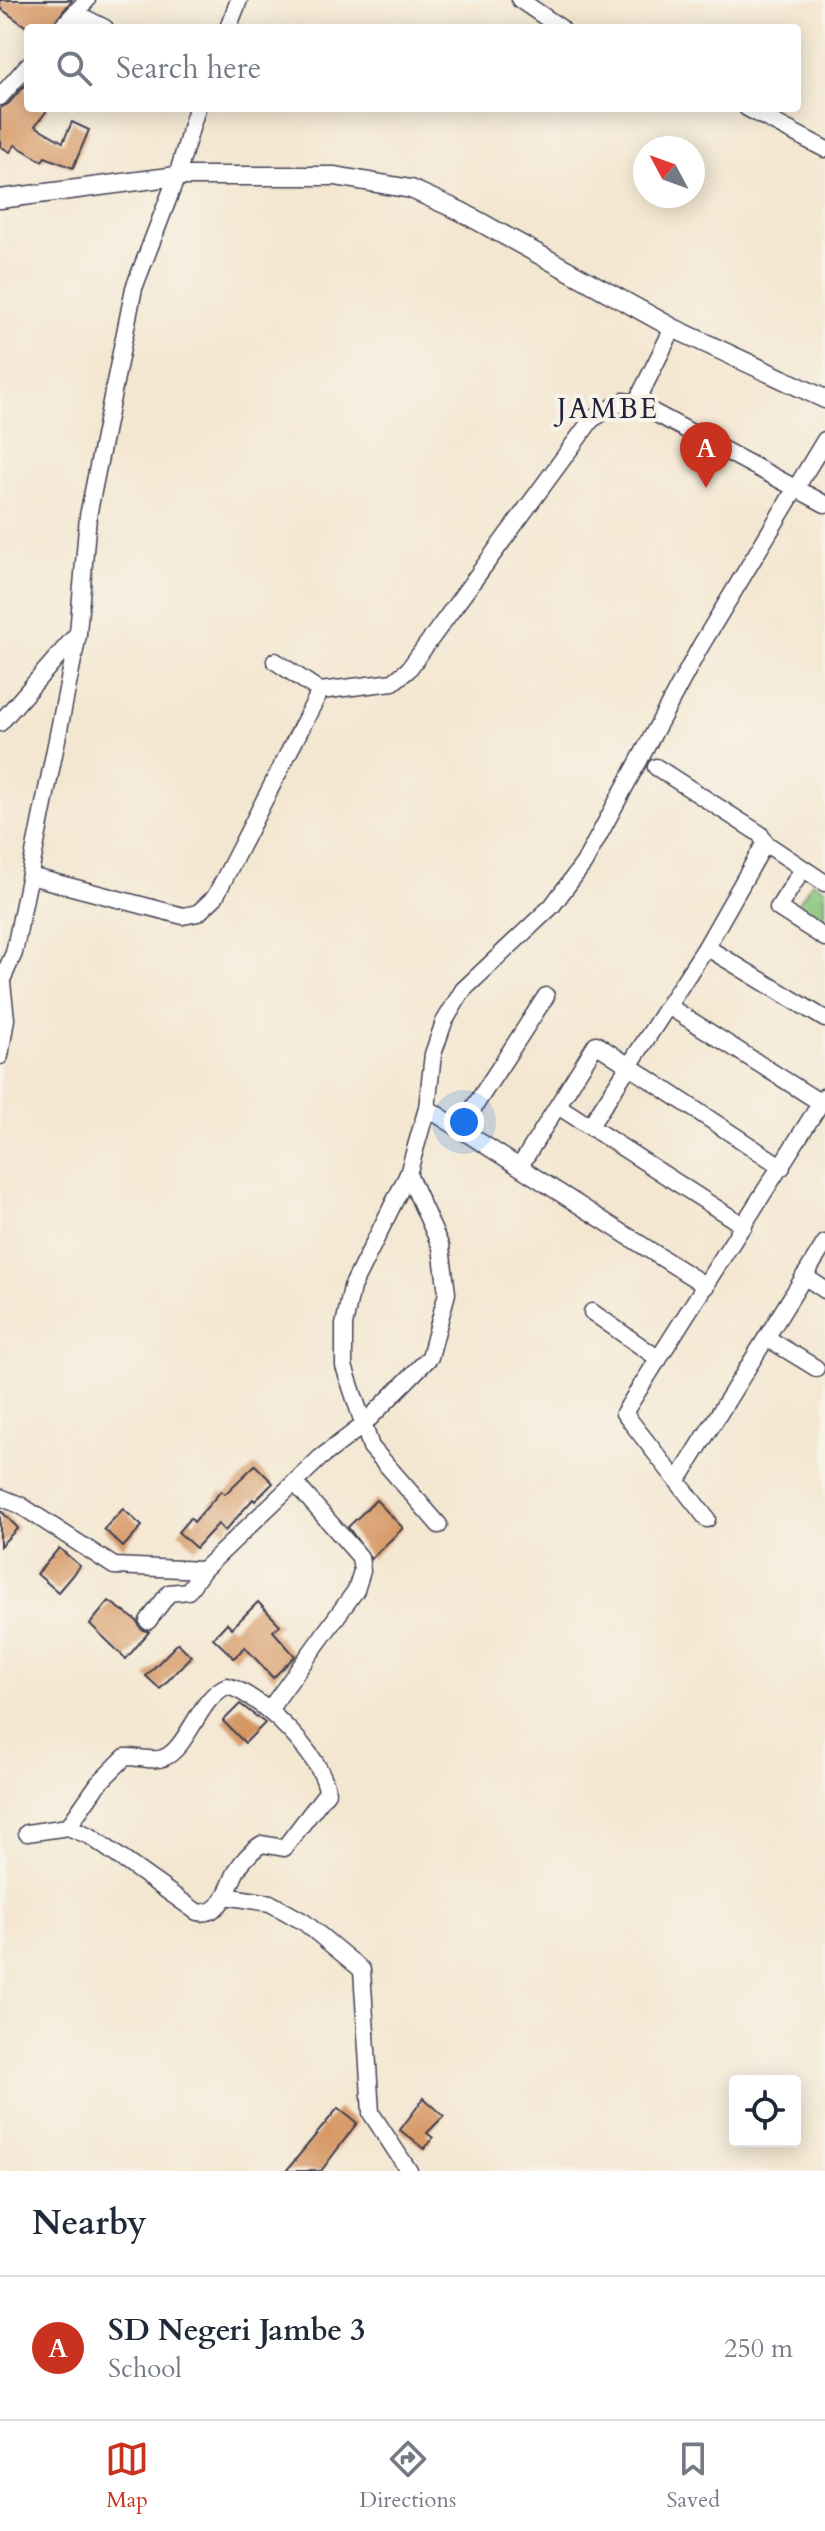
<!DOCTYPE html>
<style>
body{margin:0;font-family:Cardo,serif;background:#f2f2f3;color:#1f2937}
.controls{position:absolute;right:24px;bottom:24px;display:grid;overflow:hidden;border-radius:8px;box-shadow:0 4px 20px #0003}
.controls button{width:72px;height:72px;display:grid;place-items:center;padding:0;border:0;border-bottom:2px solid #e0e1e3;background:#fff;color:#1f2937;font:40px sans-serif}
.compass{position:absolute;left:633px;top:136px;width:72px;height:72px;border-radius:50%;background:#fff;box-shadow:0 4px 20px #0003;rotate:311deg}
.you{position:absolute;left:464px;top:1122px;width:28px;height:28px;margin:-20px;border:6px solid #fff;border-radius:50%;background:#1a73e8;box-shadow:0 0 0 12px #1a73e833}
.badge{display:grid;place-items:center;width:52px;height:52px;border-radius:50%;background:#c8321e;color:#fff;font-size:26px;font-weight:700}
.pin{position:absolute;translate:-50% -66px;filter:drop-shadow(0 2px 4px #0008)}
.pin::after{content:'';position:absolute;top:42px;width:28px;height:24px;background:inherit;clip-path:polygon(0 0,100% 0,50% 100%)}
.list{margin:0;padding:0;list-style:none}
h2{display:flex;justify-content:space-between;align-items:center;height:104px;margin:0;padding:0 32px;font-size:34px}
h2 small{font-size:26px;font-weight:400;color:#747a83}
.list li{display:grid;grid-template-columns:52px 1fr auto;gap:24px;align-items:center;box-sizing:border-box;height:144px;padding:0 32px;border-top:2px solid #e0e1e3}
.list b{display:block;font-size:30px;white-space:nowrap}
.list p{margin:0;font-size:26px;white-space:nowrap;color:#747a83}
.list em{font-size:26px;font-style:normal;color:#747a83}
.icon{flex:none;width:44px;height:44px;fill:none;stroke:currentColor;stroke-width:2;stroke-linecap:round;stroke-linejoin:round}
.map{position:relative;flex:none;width:825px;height:2171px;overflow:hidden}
.search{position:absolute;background:#fff;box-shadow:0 4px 20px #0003;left:24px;right:24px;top:24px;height:88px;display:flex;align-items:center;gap:20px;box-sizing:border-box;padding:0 28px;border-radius:8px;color:#747a83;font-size:30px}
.sheet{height:248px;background:#fff}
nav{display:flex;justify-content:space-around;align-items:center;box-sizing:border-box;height:112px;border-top:2px solid #e0e1e3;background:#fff;font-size:22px;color:#747a83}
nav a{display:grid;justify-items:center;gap:4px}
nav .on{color:#c8321e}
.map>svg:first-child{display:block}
.green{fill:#89c67c;stroke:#56745c;stroke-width:2}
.building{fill:#d59662}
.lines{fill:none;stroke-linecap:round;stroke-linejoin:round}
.minor-casing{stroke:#424052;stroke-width:19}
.tertiary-casing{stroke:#424052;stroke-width:21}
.minor{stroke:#fff;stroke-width:16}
.tertiary{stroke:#fff;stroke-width:18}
.labels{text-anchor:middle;stroke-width:8;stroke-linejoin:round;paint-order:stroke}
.quarter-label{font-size:28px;letter-spacing:2px;fill:#22223b;stroke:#f7f3e8}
</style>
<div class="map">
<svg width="825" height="2171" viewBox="0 0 825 2171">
<rect width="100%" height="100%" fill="#f7f3e8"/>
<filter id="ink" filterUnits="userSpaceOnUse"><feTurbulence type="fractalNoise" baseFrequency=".0125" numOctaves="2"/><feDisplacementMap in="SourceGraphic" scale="16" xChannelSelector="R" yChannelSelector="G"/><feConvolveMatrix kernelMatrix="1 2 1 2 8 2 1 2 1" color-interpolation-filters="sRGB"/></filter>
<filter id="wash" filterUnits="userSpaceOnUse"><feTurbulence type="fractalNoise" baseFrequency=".006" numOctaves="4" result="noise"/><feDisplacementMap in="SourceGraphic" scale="32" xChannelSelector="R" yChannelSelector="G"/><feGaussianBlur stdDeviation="1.8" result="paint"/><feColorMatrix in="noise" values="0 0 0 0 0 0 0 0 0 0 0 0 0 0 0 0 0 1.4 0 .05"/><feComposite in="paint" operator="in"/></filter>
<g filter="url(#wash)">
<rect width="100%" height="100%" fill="#f4e7d1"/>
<polygon class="green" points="813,881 825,889 825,932 793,911"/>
<g id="blocks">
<g class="building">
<polygon points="0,0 72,0 50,28 28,28 0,8"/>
<polygon points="26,84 28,108 49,108 35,126 63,142 72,122 89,130 73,168 45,157 42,161 15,145 10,152 0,146 0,108 8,104"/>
<polygon points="255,1465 273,1483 255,1501 253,1499 225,1531 218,1524 196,1548 178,1532 190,1518 194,1522 221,1491 225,1494"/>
<polygon points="376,1500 403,1528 371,1559 348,1527"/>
<polygon points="123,1509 142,1526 123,1547 104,1529"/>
<polygon points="0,1510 18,1528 0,1546"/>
<polygon points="59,1548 80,1566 58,1592 37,1574"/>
<polygon points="109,1601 137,1621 141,1629 149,1632 126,1659 90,1624"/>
<polygon points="258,1602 280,1625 273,1631 295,1656 273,1678 245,1647 234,1658 213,1638 227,1623 232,1628"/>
<polygon points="178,1643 191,1656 160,1689 146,1676"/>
<polygon points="240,1704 265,1723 245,1743 223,1721"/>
<polygon points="424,2098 444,2116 427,2133 433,2138 424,2149 400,2130"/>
<polygon points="338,2108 357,2123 321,2171 286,2171"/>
</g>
</g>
</g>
<g filter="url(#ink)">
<use href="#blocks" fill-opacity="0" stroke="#424052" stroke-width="2"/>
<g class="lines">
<g class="minor-casing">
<g id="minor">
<polyline points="520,0 561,28"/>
<polyline points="75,13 105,28"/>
<polyline points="61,28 87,0"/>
<polyline points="228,28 239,0"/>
<polyline points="0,97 28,65"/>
<polyline points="747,108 825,149"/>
<polyline points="636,403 825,504"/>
<polyline points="275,661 320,691 393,682 408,670 592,419 623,401 636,403 673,328"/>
<polyline points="0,723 78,633 88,516 134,288 177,176 197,108"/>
<polyline points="656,767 760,834 765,843"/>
<polyline points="803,869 778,908 825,938"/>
<polyline points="30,876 183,916 198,913 215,897 320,691"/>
<polyline points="706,947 825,1019"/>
<polyline points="0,984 14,953 78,635"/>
<polyline points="668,1006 821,1103"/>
<polyline points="0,1056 6,1019 2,983"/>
<polyline points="558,1106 744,1226"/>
<polyline points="427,1108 706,1286"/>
<polyline points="590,1126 706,947 765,843 825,883"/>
<polyline points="461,1127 546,996"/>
<polyline points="520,1166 596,1044 782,1167"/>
<polyline points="408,1174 352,1287 344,1325 344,1366 371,1447 439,1525"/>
<polyline points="804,1276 825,1290"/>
<polyline points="592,1312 659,1359"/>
<polyline points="767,1338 816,1368"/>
<polyline points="678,1480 825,1243"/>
<polyline points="0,1497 20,1505 114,1566 203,1570"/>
<polyline points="707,1519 624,1413 825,1096"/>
<polyline points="148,1621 169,1593 188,1591 203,1570 320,1458 362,1426 430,1357 447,1293 441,1247 408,1174 427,1108 433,1054 444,1022 463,990 552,906 584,863 700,647 825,440"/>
<polyline points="269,1710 356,1590 362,1571 360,1557 295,1483"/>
<path d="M27,1833L68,1827L90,1836L197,1912C220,1917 228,1890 235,1874C240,1863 252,1850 262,1844L284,1848L327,1792C325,1759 260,1694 227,1686C199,1697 188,1749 163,1758C153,1762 136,1756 125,1757L98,1784L68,1827"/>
<polyline points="225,1896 270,1903 304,1922 362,1970 371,2113 409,2171"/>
</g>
</g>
<g class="tertiary-casing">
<polyline id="tertiary" points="0,199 177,176 335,176 411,189 460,211 673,328 825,399"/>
</g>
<use href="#minor" class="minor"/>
<use href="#tertiary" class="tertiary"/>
</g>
</g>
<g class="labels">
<g class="quarter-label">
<text x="608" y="418">JAMBE</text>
</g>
</g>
</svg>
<div class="controls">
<button><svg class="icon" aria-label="locate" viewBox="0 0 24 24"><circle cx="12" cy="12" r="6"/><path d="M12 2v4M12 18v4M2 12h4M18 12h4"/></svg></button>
</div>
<svg class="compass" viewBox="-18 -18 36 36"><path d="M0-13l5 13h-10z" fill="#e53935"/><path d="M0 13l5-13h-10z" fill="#747a83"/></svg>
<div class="you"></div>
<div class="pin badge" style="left:706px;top:488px">A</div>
<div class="search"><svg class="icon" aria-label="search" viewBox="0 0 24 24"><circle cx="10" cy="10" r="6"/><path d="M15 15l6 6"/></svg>Search here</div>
</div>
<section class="sheet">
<h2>Nearby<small></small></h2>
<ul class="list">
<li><span class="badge">A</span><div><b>SD Negeri Jambe 3</b><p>School</p></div><em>250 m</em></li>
</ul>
</section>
<nav>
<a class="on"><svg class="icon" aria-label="map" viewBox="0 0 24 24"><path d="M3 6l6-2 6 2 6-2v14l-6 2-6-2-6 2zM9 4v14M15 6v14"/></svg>Map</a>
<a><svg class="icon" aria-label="directions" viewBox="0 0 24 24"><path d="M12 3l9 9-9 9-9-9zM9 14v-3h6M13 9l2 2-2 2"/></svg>Directions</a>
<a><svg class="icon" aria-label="saved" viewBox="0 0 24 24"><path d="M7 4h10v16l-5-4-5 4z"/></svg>Saved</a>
</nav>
